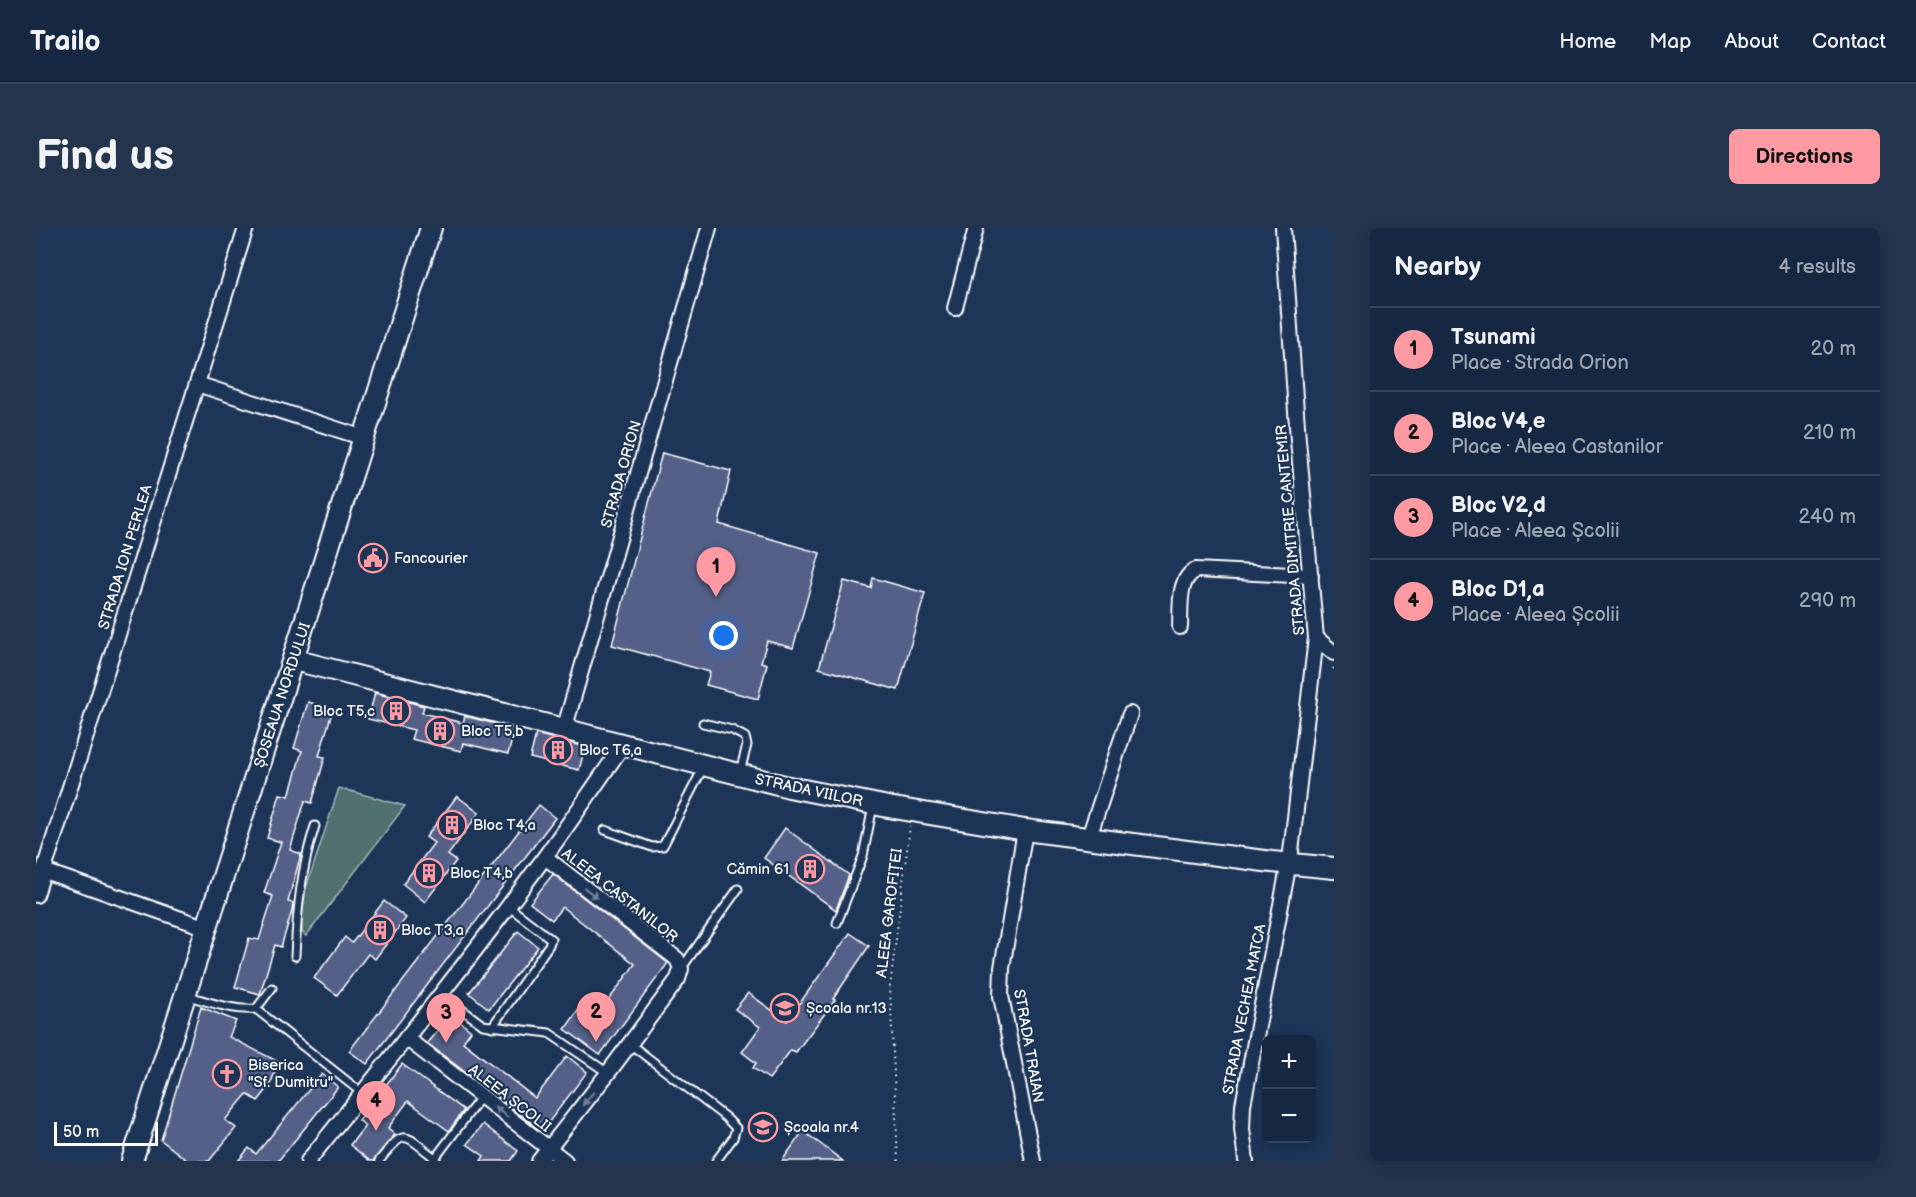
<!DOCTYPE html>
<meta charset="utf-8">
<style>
body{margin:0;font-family:"Balsamiq Sans",sans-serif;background:#23344c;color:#f1f3f6}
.controls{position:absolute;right:18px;bottom:18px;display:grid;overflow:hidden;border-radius:9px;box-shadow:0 3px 15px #0003}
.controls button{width:54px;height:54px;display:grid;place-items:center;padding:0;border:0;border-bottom:2px solid #35445a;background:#162841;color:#f1f3f6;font:30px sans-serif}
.scale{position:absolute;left:18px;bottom:15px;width:104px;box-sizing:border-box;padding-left:6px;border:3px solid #fff;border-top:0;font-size:16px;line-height:21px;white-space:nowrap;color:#fff;-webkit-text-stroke:4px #1d3557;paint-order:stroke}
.you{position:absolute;left:688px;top:408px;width:21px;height:21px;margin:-15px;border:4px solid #fff;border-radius:50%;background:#1a73e8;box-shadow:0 0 0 9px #1a73e833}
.badge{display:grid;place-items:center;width:39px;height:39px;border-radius:50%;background:#ff9aa2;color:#111;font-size:20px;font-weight:700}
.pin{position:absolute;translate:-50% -50px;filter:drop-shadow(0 2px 3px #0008)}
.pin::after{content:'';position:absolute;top:32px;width:21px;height:18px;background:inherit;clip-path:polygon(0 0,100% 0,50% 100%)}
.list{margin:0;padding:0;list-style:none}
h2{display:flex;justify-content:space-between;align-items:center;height:78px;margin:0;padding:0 24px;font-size:26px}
h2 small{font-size:20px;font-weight:400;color:#9ea6b1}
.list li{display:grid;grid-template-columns:39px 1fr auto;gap:18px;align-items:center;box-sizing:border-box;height:84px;padding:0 24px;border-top:2px solid #35445a}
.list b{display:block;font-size:22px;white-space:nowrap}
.list p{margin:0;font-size:20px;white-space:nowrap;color:#9ea6b1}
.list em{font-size:20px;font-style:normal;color:#9ea6b1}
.map{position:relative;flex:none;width:1298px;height:933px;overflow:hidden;border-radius:9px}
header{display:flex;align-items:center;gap:36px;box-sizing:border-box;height:84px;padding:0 30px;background:#162841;border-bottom:2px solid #35445a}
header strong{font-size:28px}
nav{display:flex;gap:33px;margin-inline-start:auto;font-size:21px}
.intro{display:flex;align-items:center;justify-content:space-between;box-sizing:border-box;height:144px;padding:0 36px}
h1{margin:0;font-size:42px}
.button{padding:15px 27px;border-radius:9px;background:#ff9aa2;color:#111;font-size:21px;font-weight:700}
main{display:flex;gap:36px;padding:0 36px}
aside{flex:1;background:#162841;border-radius:9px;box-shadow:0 3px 15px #0003}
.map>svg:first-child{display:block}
.green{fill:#4f6f6e;stroke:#a7b7b6;stroke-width:1.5}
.building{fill:#546088;stroke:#fff;stroke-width:1.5}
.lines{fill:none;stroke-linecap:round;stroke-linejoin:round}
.lane-casing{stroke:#fff;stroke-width:11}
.street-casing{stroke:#fff;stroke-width:18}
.secondary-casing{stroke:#fff;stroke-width:24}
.path{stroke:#fff;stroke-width:2;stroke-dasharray:1.5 4.5;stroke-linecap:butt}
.lane{stroke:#1d3557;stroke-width:7}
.street{stroke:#1d3557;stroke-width:14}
.secondary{stroke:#1d3557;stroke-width:20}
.oneway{fill:#6c7c92}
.labels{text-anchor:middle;stroke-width:4.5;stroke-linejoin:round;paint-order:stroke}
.street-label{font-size:15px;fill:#fff;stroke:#1d3557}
.poi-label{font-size:15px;fill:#fff;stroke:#1d3557;text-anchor:start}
</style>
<header>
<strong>Trailo</strong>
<nav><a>Home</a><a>Map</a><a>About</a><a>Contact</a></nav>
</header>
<div class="intro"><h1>Find us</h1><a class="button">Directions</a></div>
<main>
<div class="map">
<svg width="1298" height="933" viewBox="0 0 1298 933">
<rect width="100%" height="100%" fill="#1d3557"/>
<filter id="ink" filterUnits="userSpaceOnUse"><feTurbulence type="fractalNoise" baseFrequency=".0167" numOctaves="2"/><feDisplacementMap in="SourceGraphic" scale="12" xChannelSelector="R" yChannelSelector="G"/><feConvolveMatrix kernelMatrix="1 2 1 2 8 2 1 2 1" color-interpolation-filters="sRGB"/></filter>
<g filter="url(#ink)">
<polygon class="green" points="303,560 369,578 270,708 266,704 265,675"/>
<g class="building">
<polygon points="626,225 695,243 683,296 784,325 757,420 731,413 725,434 731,436 722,471 670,457 674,444 576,417"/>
<polygon points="837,350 889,365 862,462 783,440 808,353 835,360"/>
<polygon points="339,465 388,478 386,485 427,495 429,488 479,501 472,526 427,515 425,523 375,511 378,502 332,491"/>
<polygon points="272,474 297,481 283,528 289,529 276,575 269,573 254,622 265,626 252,674 257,675 256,683 245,719 239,717 224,766 199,759 213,710 223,712 237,668 228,665 245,614 231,610 244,566 253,568 266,523 258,520"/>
<polygon points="500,506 549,519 543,542 494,530"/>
<polygon points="421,568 443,585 412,627 420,633 389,674 367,656 398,615 390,609"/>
<polygon points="503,577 519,590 331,836 313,823"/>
<polygon points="749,600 813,647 800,682 728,630"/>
<polygon points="517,646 632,735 564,827 529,801 544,780 559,791 599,736 526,679 516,692 494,675"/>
<polygon points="348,673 370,690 339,731 332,726 301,767 278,750 309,709 316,715"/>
<polygon points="482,703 502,719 453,781 433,765"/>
<polygon points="814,705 833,718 797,771 799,772 760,824 755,822 733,851 717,840 720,835 706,824 724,799 699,781 712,765 751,793"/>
<polygon points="165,779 200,793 193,809 243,834 233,859 222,873 211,866 189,892 200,900 173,933 152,933 125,912"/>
<polygon points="415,786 435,803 427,814 499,870 531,828 551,844 506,903 391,815"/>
<polygon points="366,836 428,882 413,903 372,873 352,900 359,906 337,933 334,933 314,917 329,898 323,892"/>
<polygon points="286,846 302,859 242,933 202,933 213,920 220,926"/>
<polygon points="447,896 482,923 475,933 445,933 448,928 431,916"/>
<polygon points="767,903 807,933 746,933"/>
</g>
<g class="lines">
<g class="lane-casing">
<g id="lane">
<polyline points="667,495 696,502 709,509 711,517 704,544"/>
<polyline points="569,602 616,619 627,618 667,540"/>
<polyline points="801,695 827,628 837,578"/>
<path d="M259,728C261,683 265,641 279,598"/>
<polyline points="645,741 702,661"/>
<polyline points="405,766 447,797 513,805 572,845"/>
<path d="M152,768C174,774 197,783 220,781L236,760"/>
<polyline points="220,781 326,865"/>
<polyline points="456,799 513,717 515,711 472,678"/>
<polyline points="594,816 689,889 700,900 697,910 680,933"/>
<path d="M343,933C370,899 367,906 399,930"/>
<polyline points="397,933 445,869"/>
</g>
</g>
<g class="street-casing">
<g id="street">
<polyline points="919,80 940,0"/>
<polyline points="161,156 328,210"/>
<path d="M1144,399C1145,380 1141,351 1160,342L1275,348"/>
<polyline points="1280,410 1298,425"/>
<polyline points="528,502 673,0"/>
<polyline points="989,602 966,740 965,768 997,933"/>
<polyline points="1053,609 1094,486"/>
<polyline points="8,643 171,700"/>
<polyline points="0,667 210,0"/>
<polyline points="370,810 529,933"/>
<path d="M272,933C352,833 433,733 508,630C535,593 561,555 587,517"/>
<polyline points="503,933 572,845 642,751 645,741 641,731 509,629"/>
<polyline points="1210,933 1206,901 1207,877 1255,624 1280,410 1262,212 1247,0"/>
</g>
</g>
<g class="secondary-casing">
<g id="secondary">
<polyline points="258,432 753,559 852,579 989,602 1236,634 1298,640"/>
<polyline points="96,933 395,0"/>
</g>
</g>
<g class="path">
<polyline points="1297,441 1298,440"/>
<polyline points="862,933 854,759 874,598"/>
</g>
<use href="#lane" class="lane"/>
<use href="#street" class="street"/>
<use href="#secondary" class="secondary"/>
</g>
<defs><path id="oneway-solid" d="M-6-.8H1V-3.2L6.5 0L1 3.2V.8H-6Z" transform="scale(1.5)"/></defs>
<g class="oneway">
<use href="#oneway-solid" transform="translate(555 665) rotate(38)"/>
<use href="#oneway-solid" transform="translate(552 871) rotate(129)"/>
<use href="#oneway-solid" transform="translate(465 884) rotate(-142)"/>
</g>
</g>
<defs>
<g id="civic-ring" transform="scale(1.5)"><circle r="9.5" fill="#1d3557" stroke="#ff9aa2" stroke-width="1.5"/><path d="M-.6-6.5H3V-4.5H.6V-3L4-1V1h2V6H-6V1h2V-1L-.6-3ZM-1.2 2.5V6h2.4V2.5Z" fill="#ff9aa2"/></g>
<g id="building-ring" transform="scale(1.5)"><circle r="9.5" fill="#1d3557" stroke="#ff9aa2" stroke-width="1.5"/><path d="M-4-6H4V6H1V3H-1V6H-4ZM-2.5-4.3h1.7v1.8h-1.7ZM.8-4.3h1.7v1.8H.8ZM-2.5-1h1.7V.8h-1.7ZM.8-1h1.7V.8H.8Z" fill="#ff9aa2"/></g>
<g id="school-ring" transform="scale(1.5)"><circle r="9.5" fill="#1d3557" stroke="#ff9aa2" stroke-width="1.5"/><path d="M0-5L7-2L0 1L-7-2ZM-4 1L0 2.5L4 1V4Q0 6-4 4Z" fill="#ff9aa2"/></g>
<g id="church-ring" transform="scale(1.5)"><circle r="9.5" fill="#1d3557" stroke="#ff9aa2" stroke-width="1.5"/><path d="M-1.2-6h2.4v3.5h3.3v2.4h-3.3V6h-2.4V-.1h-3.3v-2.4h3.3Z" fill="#ff9aa2"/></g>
</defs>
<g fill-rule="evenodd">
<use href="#civic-ring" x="337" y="330"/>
<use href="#building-ring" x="360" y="483"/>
<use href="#building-ring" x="404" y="503"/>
<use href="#building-ring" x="522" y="522"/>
<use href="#building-ring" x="416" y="597"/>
<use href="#building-ring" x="774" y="641"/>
<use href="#building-ring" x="393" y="645"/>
<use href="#building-ring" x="344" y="702"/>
<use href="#school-ring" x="749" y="780"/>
<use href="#church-ring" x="191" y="846"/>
<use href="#school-ring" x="727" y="899"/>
</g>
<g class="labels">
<g class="street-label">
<text transform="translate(585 246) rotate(-74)" y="5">STRADA ORION</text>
<text transform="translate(1254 302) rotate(-95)" y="5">STRADA DIMITRIE CANTEMIR</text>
<text transform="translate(89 329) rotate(-73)" y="5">STRADA ION PERLEA</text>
<text transform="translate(246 467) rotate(-72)" y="5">ȘOSEAUA NORDULUI</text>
<text transform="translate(773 562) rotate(12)" y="5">STRADA VIILOR</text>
<text transform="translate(584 667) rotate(38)" y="5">ALEEA CASTANILOR</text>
<text transform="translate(853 685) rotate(-83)" y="5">ALEEA GAROFIȚEI</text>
<text transform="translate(1208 781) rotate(-79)" y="5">STRADA VECHEA MATCA</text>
<text transform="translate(993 818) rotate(80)" y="5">STRADA TRAIAN</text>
<text transform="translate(474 870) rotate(38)" y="5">ALEEA ȘCOLII</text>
</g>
<g class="poi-label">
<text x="358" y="335">Fancourier</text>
<text x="339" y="488" text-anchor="end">Bloc T5,c</text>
<text x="425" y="508">Bloc T5,b</text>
<text x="543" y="527">Bloc T6,a</text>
<text x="437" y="602">Bloc T4,a</text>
<text x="753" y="646" text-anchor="end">Cămin 61</text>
<text x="414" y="650">Bloc T4,b</text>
<text x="365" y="707">Bloc T3,a</text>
<text x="770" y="785">Școala nr.13</text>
<text x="212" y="842">Biserica<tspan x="212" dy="17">"Sf. Dumitru"</tspan></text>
<text x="748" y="904">Școala nr.4</text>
</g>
</g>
</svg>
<div class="controls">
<button>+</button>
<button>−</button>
</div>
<div class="scale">50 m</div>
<div class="you"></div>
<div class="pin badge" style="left:680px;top:369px">1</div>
<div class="pin badge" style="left:560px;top:814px">2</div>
<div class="pin badge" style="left:410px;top:815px">3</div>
<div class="pin badge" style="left:340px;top:903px">4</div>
</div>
<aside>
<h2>Nearby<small>4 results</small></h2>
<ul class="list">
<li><span class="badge">1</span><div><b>Tsunami</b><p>Place · Strada Orion</p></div><em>20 m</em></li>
<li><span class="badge">2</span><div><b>Bloc V4,e</b><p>Place · Aleea Castanilor</p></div><em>210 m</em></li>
<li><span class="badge">3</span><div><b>Bloc V2,d</b><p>Place · Aleea Școlii</p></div><em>240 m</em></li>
<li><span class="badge">4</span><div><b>Bloc D1,a</b><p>Place · Aleea Școlii</p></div><em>290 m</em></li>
</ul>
</aside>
</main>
